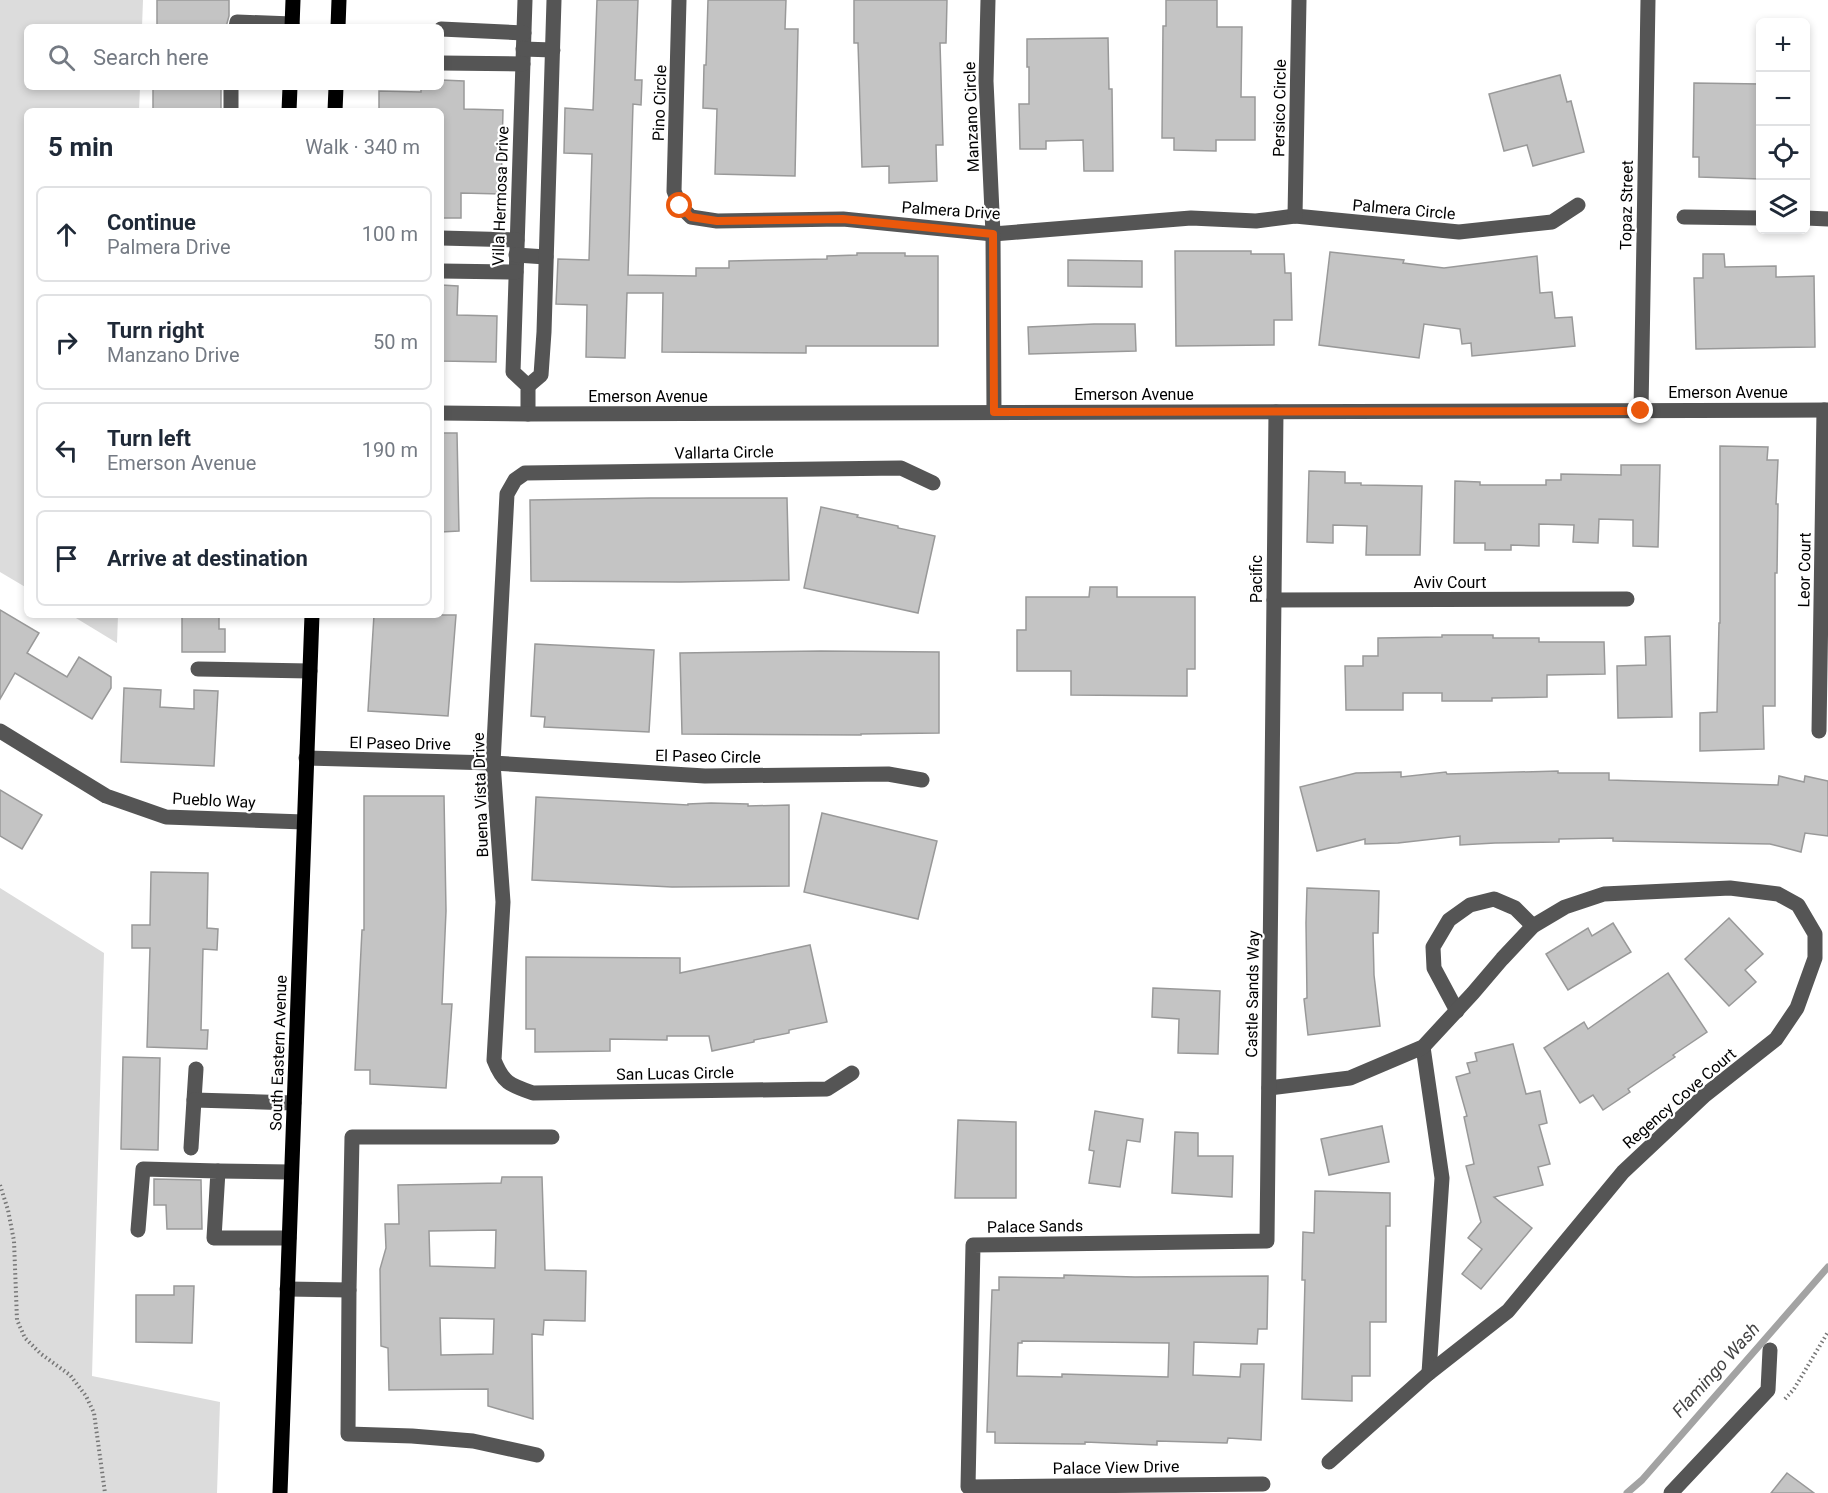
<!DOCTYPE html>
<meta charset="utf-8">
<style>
body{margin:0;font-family:Roboto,sans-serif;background:#f2f2f3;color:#1f2937}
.controls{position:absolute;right:18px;top:18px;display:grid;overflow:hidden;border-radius:9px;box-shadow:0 3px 9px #0003}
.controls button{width:54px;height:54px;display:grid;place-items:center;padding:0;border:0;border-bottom:2px solid #e0e1e3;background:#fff;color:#1f2937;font:30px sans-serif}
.stop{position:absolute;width:18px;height:18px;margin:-14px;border:4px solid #ea580c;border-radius:50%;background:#fff}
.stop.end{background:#ea580c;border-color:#fff;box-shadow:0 2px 6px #0008}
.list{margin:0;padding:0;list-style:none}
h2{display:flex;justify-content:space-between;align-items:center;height:78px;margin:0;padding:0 24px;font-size:26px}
h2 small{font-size:20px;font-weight:400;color:#747a83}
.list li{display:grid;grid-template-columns:39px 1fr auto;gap:18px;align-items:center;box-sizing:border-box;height:96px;margin:0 12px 12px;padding:0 12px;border:2px solid #e0e1e3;border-radius:9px}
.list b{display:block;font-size:22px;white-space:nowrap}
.list p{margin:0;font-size:20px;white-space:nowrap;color:#747a83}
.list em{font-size:20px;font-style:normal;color:#747a83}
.icon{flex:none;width:33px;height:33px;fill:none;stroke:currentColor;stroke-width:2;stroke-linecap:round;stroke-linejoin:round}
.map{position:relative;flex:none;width:1828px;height:1493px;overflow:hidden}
.search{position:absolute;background:#fff;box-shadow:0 3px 9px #0003;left:24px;top:24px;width:420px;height:66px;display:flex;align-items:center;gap:15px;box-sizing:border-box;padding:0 21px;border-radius:9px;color:#747a83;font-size:22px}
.panel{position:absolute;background:#fff;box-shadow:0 3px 9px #0003;left:24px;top:108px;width:420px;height:510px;border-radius:9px}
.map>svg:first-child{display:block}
.green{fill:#dcdcdc}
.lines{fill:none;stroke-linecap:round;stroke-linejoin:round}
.stream{stroke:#a3a3a3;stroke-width:7}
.building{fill:#c4c4c4;stroke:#999;stroke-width:1.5;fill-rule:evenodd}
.path{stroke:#777;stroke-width:4;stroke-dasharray:1.5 3;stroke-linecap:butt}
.minor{stroke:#555;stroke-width:15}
.major{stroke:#000;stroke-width:15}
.route{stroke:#ea580c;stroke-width:8}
.labels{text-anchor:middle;stroke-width:4.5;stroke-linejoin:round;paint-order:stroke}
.street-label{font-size:16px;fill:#000;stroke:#fff}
.water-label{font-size:18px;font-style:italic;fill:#444;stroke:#fff}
</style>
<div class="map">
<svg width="1828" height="1493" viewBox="0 0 1828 1493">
<rect width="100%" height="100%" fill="#fff"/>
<g class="green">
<polygon points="0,0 143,0 142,27 27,27 27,87 140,87 139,111 27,111 27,588 0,572"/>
<polygon points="71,615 118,615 117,643"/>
<polygon points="0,888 104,953 92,1376 220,1402 217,1493 0,1493"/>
</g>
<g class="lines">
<polyline class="stream" points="1627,1493 1642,1480 1828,1267"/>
</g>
<g class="building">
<polygon points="157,0 229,0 229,16 226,27 157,27"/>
<polygon points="597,0 638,0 635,80 642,80 641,105 633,104 628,275 696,276 696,268 729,268 729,261 827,259 827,256 857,255 857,253 905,253 905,256 938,256 938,346 806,346 806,353 662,352 663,293 627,293 625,358 586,357 587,305 556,304 558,259 589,260 592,154 564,153 565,108 593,110"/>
<polygon points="708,0 786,0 785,29 798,29 795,176 715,174 717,109 703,108 704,65 706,65"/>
<polygon points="854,0 947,0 946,43 940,43 943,145 936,145 937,181 889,183 889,166 862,167 858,43 854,43"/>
<polygon points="1166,0 1217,0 1217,27 1242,27 1241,97 1255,97 1255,140 1216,140 1216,151 1174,150 1174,138 1162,138 1163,26 1166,26"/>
<polygon points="1108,38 1109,89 1112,89 1113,171 1084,171 1083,140 1046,141 1046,149 1020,149 1019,104 1029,104 1029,67 1027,67 1027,39"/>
<polygon points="1560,75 1567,102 1571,101 1584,152 1533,166 1527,145 1504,151 1489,94"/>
<polygon points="441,80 464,81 464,109 503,110 501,194 461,193 461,218 441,218 441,111 379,111 379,91 421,92 421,87 441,87"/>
<polygon points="1694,83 1761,84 1761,179 1699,177 1699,157 1693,157"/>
<rect x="153" y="87" width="68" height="24"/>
<polygon points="1175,251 1251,251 1251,254 1284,254 1285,273 1291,273 1292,320 1274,320 1274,345 1176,346"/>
<polygon points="1330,252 1404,260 1403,263 1444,268 1537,256 1540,293 1552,292 1555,318 1572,317 1575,346 1472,356 1471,343 1462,344 1460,329 1424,324 1419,358 1319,345"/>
<polygon points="1703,254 1724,254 1725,267 1776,266 1776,277 1814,276 1815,347 1696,349 1694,278 1703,278"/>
<polygon points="1068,260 1142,261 1142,287 1068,286"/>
<polygon points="441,285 458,286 457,315 497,316 496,362 441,361"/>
<polygon points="1094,324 1135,324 1136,351 1029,354 1028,327"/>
<polygon points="441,433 457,433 459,531 441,532"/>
<polygon points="1720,446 1768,447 1767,460 1778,460 1776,504 1778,504 1777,573 1775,573 1775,706 1763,706 1764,749 1700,751 1700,713 1717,712 1719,623 1720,623"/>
<polygon points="1621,465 1660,465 1658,547 1633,546 1633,520 1599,519 1598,543 1573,542 1574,525 1539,524 1539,546 1511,545 1511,550 1485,550 1485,543 1454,543 1455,481 1480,482 1480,485 1546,485 1546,480 1561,480 1561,474 1621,475"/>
<polygon points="1309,471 1345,472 1345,483 1361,483 1361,485 1422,486 1420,555 1366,555 1367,526 1333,525 1333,543 1307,542"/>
<polygon points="650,498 787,498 789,580 680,582 531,581 530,500"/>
<polygon points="821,507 858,515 857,517 898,526 898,528 935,536 918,613 804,588"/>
<polygon points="1090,587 1117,587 1117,597 1195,597 1195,669 1187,669 1187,696 1071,695 1071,671 1017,671 1017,630 1026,630 1026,597 1089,597"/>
<polygon points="0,610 39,633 27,653 67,677 79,657 111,677 111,688 92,719 15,673 0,699"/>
<polygon points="182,615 219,615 219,629 225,629 225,652 182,652"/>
<polygon points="374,615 456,615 448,716 368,711"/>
<polygon points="1442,635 1493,635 1493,638 1539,638 1539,642 1604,642 1605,674 1547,675 1547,697 1492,698 1492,701 1442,701 1442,693 1403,693 1403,710 1346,710 1345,666 1363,666 1363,656 1378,656 1378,638 1442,637"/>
<polygon points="1670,636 1672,717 1618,718 1617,666 1646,665 1645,637"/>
<polygon points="535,644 654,650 649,732 544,727 545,717 531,716"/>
<polygon points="821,651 939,652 939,733 861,734 861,735 682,734 680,653"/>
<polygon points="124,688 161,690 160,707 194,709 194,690 218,691 214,766 121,762"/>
<polygon points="1558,771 1558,773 1609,773 1609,780 1778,785 1779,776 1804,782 1805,776 1828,781 1828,836 1805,833 1801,852 1770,844 1613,841 1613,838 1559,839 1559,842 1495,843 1460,845 1460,836 1398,843 1365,844 1365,839 1317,851 1300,787 1356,773 1401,772 1401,777 1446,772 1447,774"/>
<polygon points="0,790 42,815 22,849 0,836"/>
<polygon points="364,796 444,796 446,911 442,1004 452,1004 446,1088 370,1084 370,1070 355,1070 362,930 364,930"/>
<polygon points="536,797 688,805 688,804 711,803 748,804 748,806 789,805 789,886 672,887 532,880"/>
<polygon points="822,813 937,841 918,919 804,892"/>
<polygon points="151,872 208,873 207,928 218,929 217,950 203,949 201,1030 208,1030 207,1049 147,1047 150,948 132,948 132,925 150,925"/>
<polygon points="1307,888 1379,891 1378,933 1373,933 1374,975 1380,1026 1308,1035 1304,999 1307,998 1306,923"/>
<polygon points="1729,918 1763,954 1745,970 1756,982 1729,1006 1685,959"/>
<polygon points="1613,923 1631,952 1568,990 1546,954 1588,928 1592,936"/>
<polygon points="810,945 827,1022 789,1030 789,1033 754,1040 754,1042 712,1051 709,1036 667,1036 667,1040 610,1039 610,1051 535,1052 535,1029 526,1029 526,957 680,958 680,973"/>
<polygon points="1668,973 1707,1032 1673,1055 1675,1057 1628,1089 1630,1092 1603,1110 1593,1095 1580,1103 1544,1048 1584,1022 1588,1029"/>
<polygon points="1153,988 1220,991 1218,1054 1178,1053 1179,1019 1152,1017"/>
<polygon points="1513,1044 1526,1094 1540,1091 1547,1123 1539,1125 1550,1164 1538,1167 1543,1185 1494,1197 1532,1228 1481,1289 1462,1274 1482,1249 1468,1238 1481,1222 1466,1166 1474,1164 1464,1117 1467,1116 1456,1077 1470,1073 1467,1063 1477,1061 1475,1053"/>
<polygon points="123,1057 160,1058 158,1150 121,1149"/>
<polygon points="1095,1111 1143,1119 1140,1142 1127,1140 1120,1187 1089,1183 1094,1151 1089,1150"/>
<polygon points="958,1120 1016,1122 1016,1198 955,1198"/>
<polygon points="1382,1126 1389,1162 1329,1175 1321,1139"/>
<polygon points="1175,1132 1198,1133 1198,1156 1233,1156 1232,1197 1172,1193"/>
<path d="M502,1177H542L545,1270L586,1271L585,1321L544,1320L543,1335L532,1334L533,1419L488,1406V1389L389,1390L388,1348L381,1346L380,1269L386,1248L385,1224H399L398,1185L501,1183ZM496,1230L495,1268L430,1266L429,1231ZM440,1318L494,1319L493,1354L441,1355Z"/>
<polygon points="154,1179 201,1180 202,1229 167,1229 166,1205 154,1205"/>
<polygon points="1315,1191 1390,1193 1390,1226 1386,1226 1386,1322 1370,1322 1370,1376 1352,1376 1352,1401 1302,1399 1305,1280 1302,1280 1303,1232 1314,1233"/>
<path d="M1064,1275L1135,1277L1268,1276L1267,1329H1258L1257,1344L1194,1342L1193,1375L1240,1377L1241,1364H1264L1261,1440L1228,1438L1227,1443L1157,1441V1445L1085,1442V1444L995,1443V1432H987L992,1290H999V1277L1064,1278ZM1022,1341L1169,1343L1168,1377L1062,1374V1377L1017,1376L1018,1343H1022Z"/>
<polygon points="174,1286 194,1286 192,1343 136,1342 136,1295 174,1295"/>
<polygon points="1787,1473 1814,1493 1771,1493"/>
</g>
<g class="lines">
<g class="path">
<polyline points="0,1185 8,1210 14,1241 17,1320 25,1338 41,1354 70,1375 86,1396 94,1413 105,1493"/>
<polyline points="1785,1399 1794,1389 1828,1332"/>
</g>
<g class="minor">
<polyline points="525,0 513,372 528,386 528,414"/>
<polyline points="679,0 674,191 680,206 691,217 717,221 843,219 993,234 1191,218 1256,221 1295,216 1459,232 1552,222 1578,205"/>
<polyline points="988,0 986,81 993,234 994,412"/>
<polyline points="236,27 237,22 292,24"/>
<polyline points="441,29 524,33"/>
<polyline points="523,49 553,50"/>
<polyline points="441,63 523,64"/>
<polyline points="231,111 231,87"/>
<polyline points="1295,216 1299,0"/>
<polyline points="1684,217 1760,218"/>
<polyline points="1806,218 1828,219"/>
<polyline points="441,238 517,240"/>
<polyline points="516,255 546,257"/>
<polyline points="441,271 516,272"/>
<polyline points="528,386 541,375 544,332 554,0"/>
<polyline points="1641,411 1648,0"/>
<polyline points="441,413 528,414 1828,410"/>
<polyline points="1274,600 1627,599"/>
<polyline points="198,669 310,671"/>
<polyline points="0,731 106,796 166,817 304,822"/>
<polyline points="1819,731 1824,410"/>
<polyline points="306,758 493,763 705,776 888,774 922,780"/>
<polyline points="1457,1011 1434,968 1433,947 1449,920 1470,905 1494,899 1515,908 1533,926"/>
<polyline points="1423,1047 1442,1178 1429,1373"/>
<path d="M852,1073L827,1089L533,1093C510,1085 503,1083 494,1060L503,902L493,763L507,494L515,480L525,473L901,468L933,483"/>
<polyline points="1269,1088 1350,1078 1423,1047 1473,993 1502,959 1533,926 1565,907 1604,894 1730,888 1778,894 1798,905 1815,934 1815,958 1797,1008 1776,1039 1705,1095 1623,1172 1508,1311 1429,1373 1329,1462"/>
<polyline points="194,1100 196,1069"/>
<polyline points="191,1148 194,1100 294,1103"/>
<polyline points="218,1171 291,1172"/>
<polyline points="138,1230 143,1169 218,1171 214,1238 289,1238"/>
<polyline points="287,1289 349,1290 352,1137 552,1137"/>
<polyline points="349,1290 348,1434 412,1436 473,1441 537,1455"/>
<polyline points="1263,1484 968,1487 973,1245 1267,1241 1276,412"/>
<polyline points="1671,1493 1768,1390 1770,1350"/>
</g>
<g class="major">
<polyline points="292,27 293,0"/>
<polyline points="338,27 339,0"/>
<polyline points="289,111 290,87"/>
<polyline points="335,111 336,87"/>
<polyline points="280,1493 312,615"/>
</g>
</g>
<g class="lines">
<polyline class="route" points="680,206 691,217 717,221 843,219 993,234 994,412 1641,411"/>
</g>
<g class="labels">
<g class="street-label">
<text transform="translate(659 103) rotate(-88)" y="6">Pino Circle</text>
<text transform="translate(1279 108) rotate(-89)" y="6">Persico Circle</text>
<text transform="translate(971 117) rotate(-92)" y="6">Manzano Circle</text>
<text transform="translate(500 196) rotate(-88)" y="6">Villa Hermosa Drive</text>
<text transform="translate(1626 205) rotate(-89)" y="6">Topaz Street</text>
<text transform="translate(1404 209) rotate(5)" y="6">Palmera Circle</text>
<text transform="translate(951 210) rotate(4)" y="6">Palmera Drive</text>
<text x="1728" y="398">Emerson Avenue</text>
<text x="1134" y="400">Emerson Avenue</text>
<text x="648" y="402">Emerson Avenue</text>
<text transform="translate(724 452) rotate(-1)" y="6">Vallarta Circle</text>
<text transform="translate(1804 570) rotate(-89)" y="6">Leor Court</text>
<text transform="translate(1256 579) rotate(-90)" y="6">Pacific</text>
<text x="1450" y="588">Aviv Court</text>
<text transform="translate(400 743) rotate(1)" y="6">El Paseo Drive</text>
<text transform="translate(708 756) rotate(1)" y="6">El Paseo Circle</text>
<text transform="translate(480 795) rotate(-92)" y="6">Buena Vista Drive</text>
<text transform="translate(214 800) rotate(3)" y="6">Pueblo Way</text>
<text transform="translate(1252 994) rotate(-89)" y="6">Castle Sands Way</text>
<text transform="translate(278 1053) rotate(-88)" y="6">South Eastern Avenue</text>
<text transform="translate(675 1073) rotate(-1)" y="6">San Lucas Circle</text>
<text transform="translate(1679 1098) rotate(-41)" y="6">Regency Cove Court</text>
<text transform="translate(1035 1226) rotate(-1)" y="6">Palace Sands</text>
<text transform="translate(1116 1467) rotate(-1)" y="6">Palace View Drive</text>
</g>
<g class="water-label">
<text transform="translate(1716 1370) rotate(-48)" y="6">Flamingo Wash</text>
</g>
</g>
</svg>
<div class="controls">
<button>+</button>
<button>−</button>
<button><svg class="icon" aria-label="locate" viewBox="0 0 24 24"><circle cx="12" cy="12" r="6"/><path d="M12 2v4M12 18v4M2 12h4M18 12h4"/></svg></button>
<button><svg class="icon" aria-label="layers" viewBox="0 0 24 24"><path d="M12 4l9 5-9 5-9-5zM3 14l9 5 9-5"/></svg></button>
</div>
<div class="stop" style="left:680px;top:206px"></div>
<div class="stop end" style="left:1641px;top:411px"></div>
<div class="search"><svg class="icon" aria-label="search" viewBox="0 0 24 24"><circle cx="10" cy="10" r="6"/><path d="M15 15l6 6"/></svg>Search here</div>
<section class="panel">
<h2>5 min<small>Walk · 340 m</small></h2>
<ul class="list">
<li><svg class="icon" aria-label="ahead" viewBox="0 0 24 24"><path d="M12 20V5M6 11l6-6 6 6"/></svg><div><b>Continue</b><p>Palmera Drive</p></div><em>100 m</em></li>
<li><svg class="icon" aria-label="right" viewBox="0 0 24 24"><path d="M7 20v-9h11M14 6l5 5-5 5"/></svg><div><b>Turn right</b><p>Manzano Drive</p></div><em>50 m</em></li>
<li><svg class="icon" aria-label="left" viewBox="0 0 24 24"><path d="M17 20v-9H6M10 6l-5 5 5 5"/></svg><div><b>Turn left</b><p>Emerson Avenue</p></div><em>190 m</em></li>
<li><svg class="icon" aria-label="arrive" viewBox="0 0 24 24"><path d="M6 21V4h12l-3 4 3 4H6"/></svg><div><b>Arrive at destination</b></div></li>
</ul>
</section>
</div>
